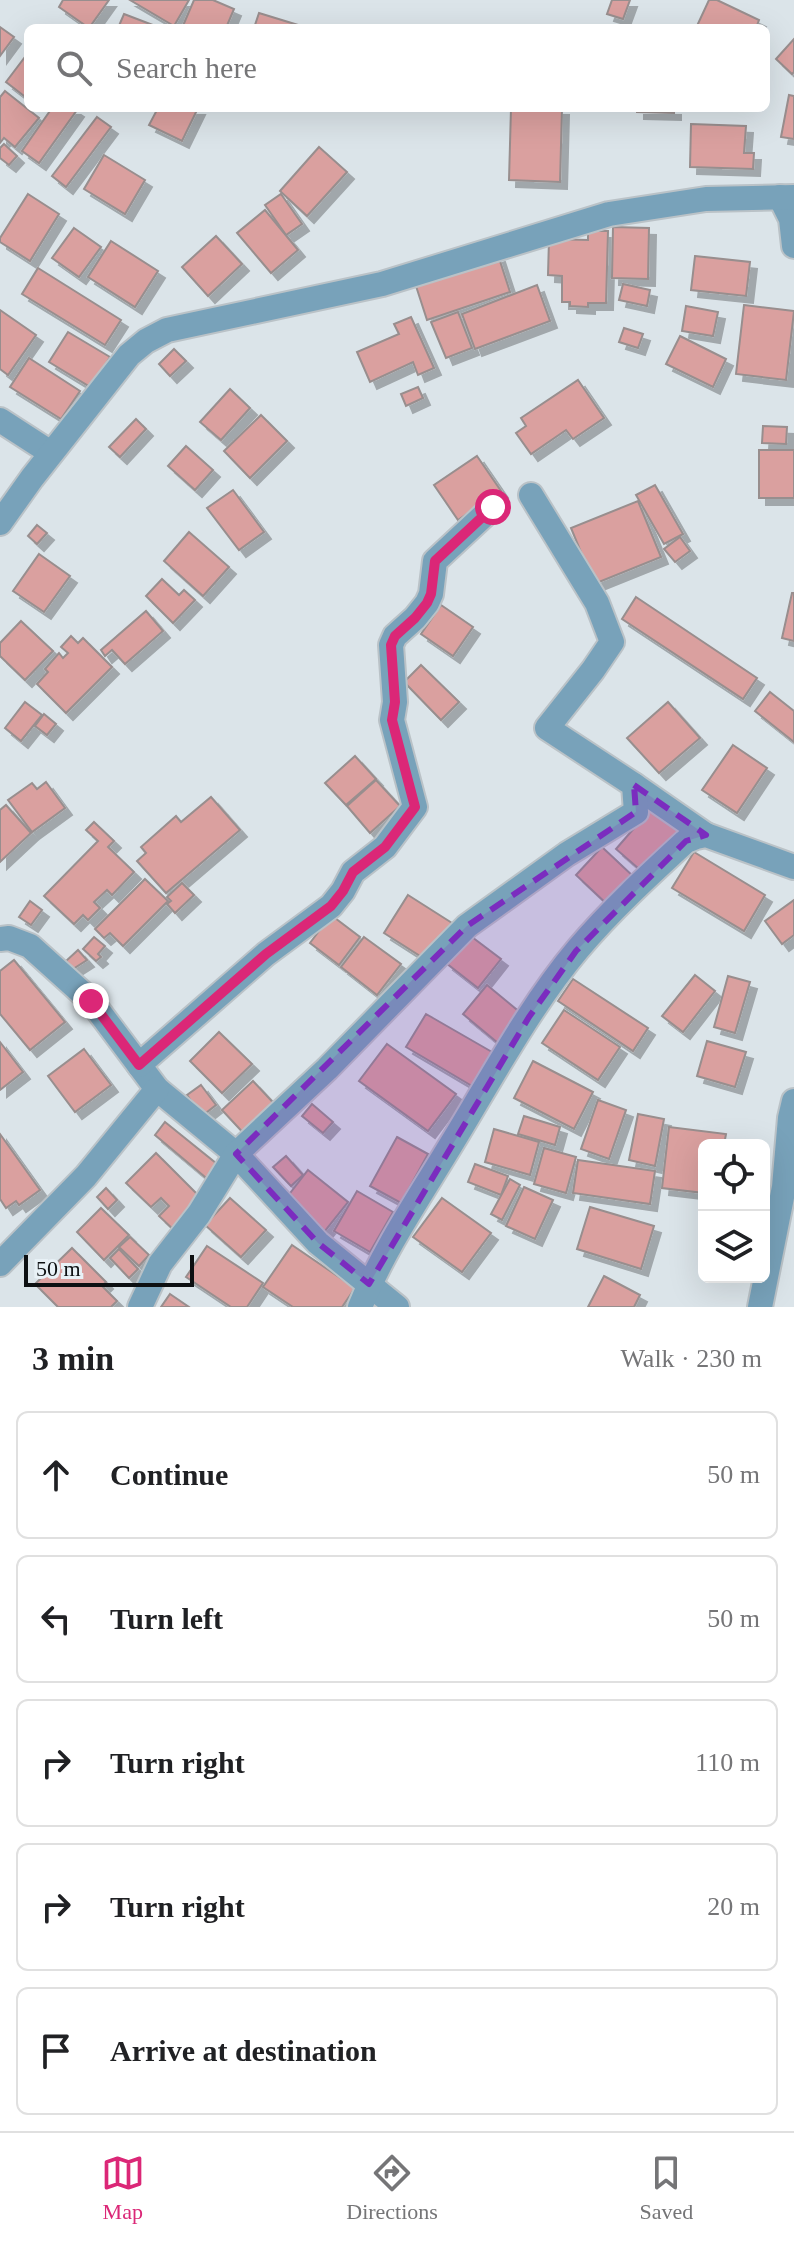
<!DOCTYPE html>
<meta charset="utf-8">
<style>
body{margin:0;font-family:Georgia,serif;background:#f2f2f2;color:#202124}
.controls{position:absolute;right:24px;bottom:24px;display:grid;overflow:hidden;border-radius:12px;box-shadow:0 8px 32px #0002}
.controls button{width:72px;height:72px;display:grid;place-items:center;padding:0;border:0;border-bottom:2px solid #e0e0e0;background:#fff;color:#202124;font:40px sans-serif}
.scale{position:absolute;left:24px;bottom:20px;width:170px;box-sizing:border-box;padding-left:8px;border:4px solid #0d1012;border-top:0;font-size:22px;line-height:28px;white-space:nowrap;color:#0d1012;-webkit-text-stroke:6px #e8f1f6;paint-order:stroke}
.stop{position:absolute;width:24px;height:24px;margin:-18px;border:6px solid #db2777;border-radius:50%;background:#fff}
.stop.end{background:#db2777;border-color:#fff;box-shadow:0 2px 8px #0008}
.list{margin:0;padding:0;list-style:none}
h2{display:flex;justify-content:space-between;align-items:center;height:104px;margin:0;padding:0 32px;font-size:34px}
h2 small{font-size:26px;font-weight:400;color:#757577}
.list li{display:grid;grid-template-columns:52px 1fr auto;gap:24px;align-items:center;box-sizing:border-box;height:128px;margin:0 16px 16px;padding:0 16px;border:2px solid #e0e0e0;border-radius:12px}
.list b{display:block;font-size:30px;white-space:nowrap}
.list em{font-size:26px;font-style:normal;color:#757577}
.icon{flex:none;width:44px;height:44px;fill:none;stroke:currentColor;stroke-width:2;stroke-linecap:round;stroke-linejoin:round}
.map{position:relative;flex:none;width:794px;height:1307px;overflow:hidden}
.search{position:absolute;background:#fff;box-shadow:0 8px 32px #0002;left:24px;right:24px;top:24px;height:88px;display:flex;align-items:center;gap:20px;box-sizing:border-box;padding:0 28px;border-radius:12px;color:#757577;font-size:30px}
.sheet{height:824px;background:#fff}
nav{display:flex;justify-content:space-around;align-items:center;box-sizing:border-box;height:112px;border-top:2px solid #e0e0e0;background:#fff;font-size:22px;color:#757577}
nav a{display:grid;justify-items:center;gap:4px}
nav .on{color:#db2777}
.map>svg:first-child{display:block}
.building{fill:#daa09f;stroke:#988e8e;stroke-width:2;filter:url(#shadow)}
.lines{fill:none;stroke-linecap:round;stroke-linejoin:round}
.minor-casing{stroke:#bac2c7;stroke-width:28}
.minor{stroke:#78a2ba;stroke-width:24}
.route{stroke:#db2777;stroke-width:10}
.marked{fill:#7b2cbf;fill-opacity:0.2;stroke:#7b2cbf;stroke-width:6;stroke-dasharray:16 10;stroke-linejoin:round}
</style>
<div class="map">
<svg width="794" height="1307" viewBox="0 0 794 1307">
<defs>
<filter id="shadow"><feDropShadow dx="7" dy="7" stdDeviation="0" flood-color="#0004"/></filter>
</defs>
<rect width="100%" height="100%" fill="#dbe4e9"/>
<g class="building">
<polygon points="63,0 109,0 89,28 59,7"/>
<polygon points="130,0 189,0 174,26"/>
<polygon points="194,0 213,0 234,9 226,28 182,28"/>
<polygon points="612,0 630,0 623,19 607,14"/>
<polygon points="709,0 717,0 759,20 756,28 696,28"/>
<polygon points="259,13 298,25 297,28 254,28"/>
<polygon points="124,14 158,27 118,28"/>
<polygon points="0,27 14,37 0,56"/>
<polygon points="794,39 794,72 792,74 776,59"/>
<polygon points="28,53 28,99 6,82"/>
<polygon points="5,91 39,118 15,147 4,138 0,143 0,97"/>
<polygon points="789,95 794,96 794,139 781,137"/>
<polygon points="52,108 74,108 77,110 39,163 22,151"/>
<polygon points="158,108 198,108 182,141 149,125"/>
<polygon points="511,108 562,108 560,182 509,180"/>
<polygon points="637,108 674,108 674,113 637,112"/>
<polygon points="97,117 111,127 66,187 52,176"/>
<polygon points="691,124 746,126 744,153 754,153 753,169 690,167"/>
<polygon points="4,144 17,156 9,165 0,158 0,148"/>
<polygon points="319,147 347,172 307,216 280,191"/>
<polygon points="104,155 145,180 125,214 84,189"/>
<polygon points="28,194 59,214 30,261 0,242 0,238"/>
<polygon points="281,194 302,224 286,235 265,205"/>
<polygon points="265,210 298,250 271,273 237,233"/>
<polygon points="613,227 649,228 648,279 612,278"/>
<polygon points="74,228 101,247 79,277 52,258"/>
<polygon points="588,231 608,231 606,303 588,303 588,307 570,306 570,302 562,302 562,276 548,275 549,239 588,240"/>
<polygon points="216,236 242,264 208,296 182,267"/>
<polygon points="111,241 158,271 135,307 88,277"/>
<polygon points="498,255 510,292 427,320 415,283"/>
<polygon points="695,256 750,262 746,296 691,290"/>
<polygon points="38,268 121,320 105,345 22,294"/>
<polygon points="623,284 650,290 647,306 619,300"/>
<polygon points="537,285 550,321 475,349 462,314"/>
<polygon points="744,305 794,311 786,380 736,374"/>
<polygon points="686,306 718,312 713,336 682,331"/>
<polygon points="0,310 36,335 8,375 0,369"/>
<polygon points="458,312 472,348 446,358 431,322"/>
<polygon points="411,317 434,368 418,375 413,362 370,382 357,352 399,334 394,324"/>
<polygon points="624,328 643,334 638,348 619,342"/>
<polygon points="68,332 110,357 92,388 49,362"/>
<polygon points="680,336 726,359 713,387 666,364"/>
<polygon points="174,349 186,361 170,376 159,364"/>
<polygon points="29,358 80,391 61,419 10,387"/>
<polygon points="578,380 604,418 573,439 566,430 531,454 516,433 526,426 521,418"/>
<polygon points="418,387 423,398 406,406 401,394"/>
<polygon points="230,389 250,408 221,440 200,422"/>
<polygon points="261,415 287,441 250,478 224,451"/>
<polygon points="136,419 146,429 120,457 109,447"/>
<polygon points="763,426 787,427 786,444 762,443"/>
<polygon points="186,446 213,470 195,490 168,466"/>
<rect x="759" y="450" width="35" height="48"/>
<polygon points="477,456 501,491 458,520 434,485"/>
<polygon points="655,485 683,534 664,544 636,495"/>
<polygon points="233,490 264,532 239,550 207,508"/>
<polygon points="638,501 661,557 594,584 571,528"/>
<polygon points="37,525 47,533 37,544 28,536"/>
<polygon points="189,532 229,567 203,596 164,561"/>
<polygon points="680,537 690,551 675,562 664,549"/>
<polygon points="39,554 70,576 44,612 13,591"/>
<polygon points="162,579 179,595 184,590 195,600 173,623 146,596"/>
<polygon points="792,593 794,593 794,641 782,638"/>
<polygon points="636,597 757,678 743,699 622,619"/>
<polygon points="441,605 473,627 453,656 421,634"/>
<polygon points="146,611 163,631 125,664 112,650 105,656 101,650"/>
<polygon points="21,621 53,651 25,680 0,656 0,643"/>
<polygon points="71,636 78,643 83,638 112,667 66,713 37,684 48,672 45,669 59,653 63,658 68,653 61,647"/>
<polygon points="421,665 459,702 441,720 404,682"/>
<polygon points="770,692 794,711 794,742 755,711"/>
<polygon points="25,702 42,715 21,741 5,728"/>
<polygon points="668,702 700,738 659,773 627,738"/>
<polygon points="44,714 56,724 47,735 35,726"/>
<polygon points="733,745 767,768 737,813 702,790"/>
<polygon points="355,756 376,779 346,805 325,783"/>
<polygon points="376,780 400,806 370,833 347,806"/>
<polygon points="46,782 65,808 32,832 8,800 32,783 37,789"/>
<polygon points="211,797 240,830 166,893 137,861 146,853 141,847 176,816 181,822"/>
<polygon points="655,804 686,831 646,875 616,849"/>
<polygon points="6,805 31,833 0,862 0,810"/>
<polygon points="94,822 114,841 108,847 134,872 112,895 107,890 94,902 100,908 88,920 83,915 74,924 44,896 98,841 86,830"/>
<polygon points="602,847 635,878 609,906 576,875"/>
<polygon points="694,852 765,895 744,931 672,888"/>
<polygon points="145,879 168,901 123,946 110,933 104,938 95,929"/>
<polygon points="182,883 194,895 175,913 167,904 171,901 167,897"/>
<polygon points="408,895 452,923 428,961 384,933"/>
<polygon points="794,900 794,935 782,944 765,921"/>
<polygon points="30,901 42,910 31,925 19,917"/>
<polygon points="331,915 360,937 339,965 310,943"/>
<polygon points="468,934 501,959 478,988 446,963"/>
<polygon points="94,937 105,946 98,954 101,957 96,961 83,949"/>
<polygon points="364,937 401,964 377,995 341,967"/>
<polygon points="78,950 87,960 73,969 66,961"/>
<polygon points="14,960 65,1022 30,1050 0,1014 0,971"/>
<polygon points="695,975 715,991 683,1032 662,1016"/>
<polygon points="728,976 750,982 735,1033 714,1027"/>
<polygon points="573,979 648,1028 633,1051 558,1001"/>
<polygon points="487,985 522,1014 498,1043 463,1014"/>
<polygon points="564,1010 620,1047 598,1080 542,1043"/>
<polygon points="426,1014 492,1052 472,1086 406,1047"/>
<polygon points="219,1032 252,1064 222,1093 190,1061"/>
<polygon points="707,1041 746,1052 735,1087 697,1076"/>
<polygon points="0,1042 23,1072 0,1090"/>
<polygon points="387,1044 456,1094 428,1131 359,1081"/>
<polygon points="84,1049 111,1085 75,1112 48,1076"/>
<polygon points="533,1061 593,1092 574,1129 514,1098"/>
<polygon points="253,1081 281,1111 249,1139 222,1110"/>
<polygon points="201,1085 216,1105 202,1116 187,1095"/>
<polygon points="598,1100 626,1110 609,1159 581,1149"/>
<polygon points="312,1104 333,1122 323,1133 302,1116"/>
<polygon points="638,1114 664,1119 655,1166 629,1160"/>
<polygon points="524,1116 560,1127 555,1145 518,1134"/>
<polygon points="165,1122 222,1168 211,1182 155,1135"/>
<polygon points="669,1127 726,1134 724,1145 704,1145 704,1193 662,1188"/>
<polygon points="494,1129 539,1142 530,1175 485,1162"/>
<polygon points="0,1134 40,1190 19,1205 16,1201 6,1208 0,1199"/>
<polygon points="397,1137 428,1154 401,1203 370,1186"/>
<polygon points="544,1148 576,1157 566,1193 534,1184"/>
<polygon points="156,1153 203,1200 176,1232 159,1216 169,1206 161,1198 151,1207 126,1183"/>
<polygon points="286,1156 303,1175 291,1186 273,1167"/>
<polygon points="578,1160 655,1171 650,1204 573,1193"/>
<polygon points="475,1164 508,1176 501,1195 468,1182"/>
<polygon points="308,1170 348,1202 324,1232 284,1201"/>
<polygon points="510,1179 520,1185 502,1220 491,1214"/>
<polygon points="524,1187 553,1200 535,1239 506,1226"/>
<polygon points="106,1188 117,1200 108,1209 97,1197"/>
<polygon points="357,1191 393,1212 370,1252 334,1231"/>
<polygon points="230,1198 266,1230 241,1257 205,1225"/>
<polygon points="442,1198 491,1233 462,1272 413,1237"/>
<polygon points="590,1207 654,1226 641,1269 577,1249"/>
<polygon points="101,1208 129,1235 104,1260 77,1232"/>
<polygon points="130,1237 149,1255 139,1266 119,1247"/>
<polygon points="292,1245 355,1288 342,1307 293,1307 263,1287"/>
<polygon points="207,1246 263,1283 247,1307 231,1307 186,1277"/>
<polygon points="72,1248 106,1282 102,1286 117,1301 111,1307 58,1307 35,1284"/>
<polygon points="119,1249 138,1269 129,1278 110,1258"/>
<polygon points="604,1276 640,1295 634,1307 588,1307"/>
<polygon points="170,1294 189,1307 161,1307"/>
</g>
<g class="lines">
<g class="minor-casing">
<g id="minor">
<polyline points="780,197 791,219 794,246"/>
<polyline points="0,420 51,453"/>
<polyline points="0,523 32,478 129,355 146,341 167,330 382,284 609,214 706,199 794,197"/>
<polyline points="634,785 706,835"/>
<polyline points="0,939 9,938 30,946 91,1001 157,1089 236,1154 318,1243 397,1307"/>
<polyline points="139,1065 266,954 331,906 343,891 353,872 385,847 415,807 392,720 395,702 391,645 395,636 415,618 427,603 431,594 435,561 493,507"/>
<polyline points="0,1264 86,1176 157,1089"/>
<polyline points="140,1307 160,1264 199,1214 236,1154 327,1069 467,926 567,854 636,812 634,785 547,728 593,670 612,642 597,603 531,495"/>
<path d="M360,1307C383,1251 418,1199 449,1148C489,1083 529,1007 578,949C611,910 648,876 686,841L696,837L706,835L794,867"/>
<polyline points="760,1307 784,1187 790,1118 794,1101"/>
</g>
</g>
<use href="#minor" class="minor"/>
</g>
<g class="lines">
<polyline class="route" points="91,1001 139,1065 266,954 331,906 343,891 353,872 385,847 415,807 392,720 395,702 391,645 395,636 415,618 427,603 431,594 435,561 493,507"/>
</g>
<path class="marked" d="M634,785L706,835L686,841L576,951L529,1017L369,1284L318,1243L236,1154L467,926L636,812Z"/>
</svg>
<div class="controls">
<button><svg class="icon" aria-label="locate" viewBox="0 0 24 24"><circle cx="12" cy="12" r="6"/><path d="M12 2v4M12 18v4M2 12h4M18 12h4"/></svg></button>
<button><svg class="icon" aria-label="layers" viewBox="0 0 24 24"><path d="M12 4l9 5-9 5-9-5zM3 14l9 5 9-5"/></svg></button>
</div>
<div class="scale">50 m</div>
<div class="stop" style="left:493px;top:507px"></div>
<div class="stop end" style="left:91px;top:1001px"></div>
<div class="search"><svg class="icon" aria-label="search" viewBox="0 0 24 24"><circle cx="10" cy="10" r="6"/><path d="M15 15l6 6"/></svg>Search here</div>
</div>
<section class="sheet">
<h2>3 min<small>Walk · 230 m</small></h2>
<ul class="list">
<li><svg class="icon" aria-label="ahead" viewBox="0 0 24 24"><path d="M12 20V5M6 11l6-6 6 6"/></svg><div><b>Continue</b></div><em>50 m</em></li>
<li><svg class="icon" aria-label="left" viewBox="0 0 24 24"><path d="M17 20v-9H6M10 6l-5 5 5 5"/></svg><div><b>Turn left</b></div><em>50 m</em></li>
<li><svg class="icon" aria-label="right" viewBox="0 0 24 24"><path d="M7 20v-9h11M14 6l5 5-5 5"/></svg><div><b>Turn right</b></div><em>110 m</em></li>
<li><svg class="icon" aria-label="right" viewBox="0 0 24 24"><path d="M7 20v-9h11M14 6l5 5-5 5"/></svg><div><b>Turn right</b></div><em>20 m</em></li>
<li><svg class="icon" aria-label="arrive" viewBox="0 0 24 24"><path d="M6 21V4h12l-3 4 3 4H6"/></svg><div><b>Arrive at destination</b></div></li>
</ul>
</section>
<nav>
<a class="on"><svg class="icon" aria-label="map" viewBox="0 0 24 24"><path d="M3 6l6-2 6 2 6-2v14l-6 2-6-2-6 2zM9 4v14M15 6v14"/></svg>Map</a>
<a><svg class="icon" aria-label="directions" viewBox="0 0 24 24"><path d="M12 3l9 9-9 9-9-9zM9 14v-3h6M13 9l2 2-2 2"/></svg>Directions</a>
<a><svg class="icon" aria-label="saved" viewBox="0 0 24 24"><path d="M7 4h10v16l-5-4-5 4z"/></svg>Saved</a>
</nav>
